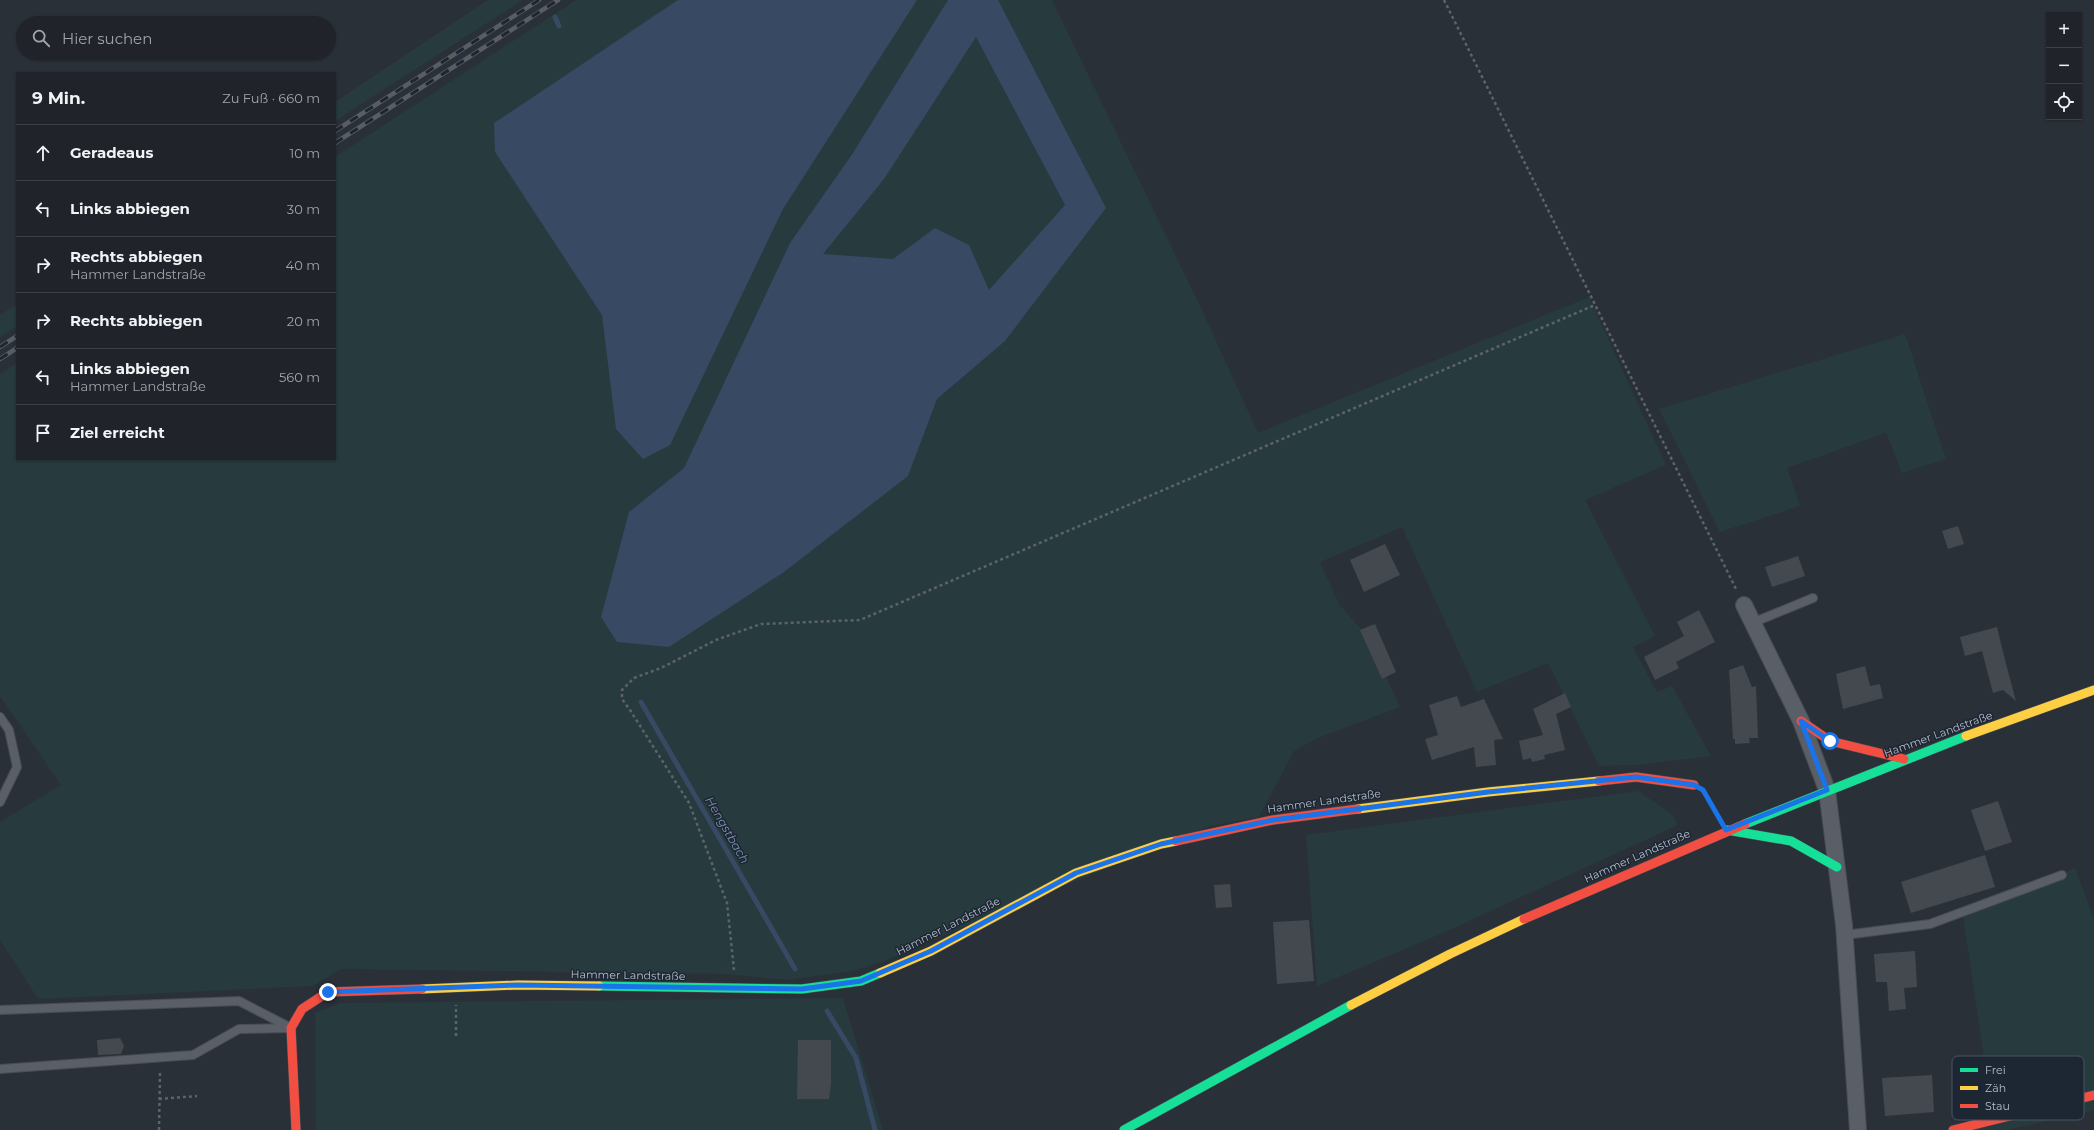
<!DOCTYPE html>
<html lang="de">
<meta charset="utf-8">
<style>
body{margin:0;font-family:Montserrat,sans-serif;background:#2d3036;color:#f1f3f6}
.controls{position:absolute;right:12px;top:12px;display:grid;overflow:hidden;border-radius:0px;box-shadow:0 1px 3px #0004}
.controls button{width:36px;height:36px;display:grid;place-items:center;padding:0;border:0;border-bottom:1px solid #3d4147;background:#20242a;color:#f1f3f6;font:20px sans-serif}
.stop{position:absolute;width:12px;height:12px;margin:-9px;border:3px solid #1a73e8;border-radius:50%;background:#fff}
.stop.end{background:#1a73e8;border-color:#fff;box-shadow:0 1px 4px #0008}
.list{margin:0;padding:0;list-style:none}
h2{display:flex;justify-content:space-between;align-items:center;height:52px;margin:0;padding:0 16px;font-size:17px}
h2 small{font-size:13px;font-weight:400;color:#a2a4a8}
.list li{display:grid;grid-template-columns:26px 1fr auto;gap:12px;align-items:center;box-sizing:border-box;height:56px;padding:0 16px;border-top:1px solid #3d4147}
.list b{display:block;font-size:15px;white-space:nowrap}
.list p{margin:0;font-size:13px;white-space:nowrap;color:#a2a4a8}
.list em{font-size:13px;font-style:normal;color:#a2a4a8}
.icon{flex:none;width:22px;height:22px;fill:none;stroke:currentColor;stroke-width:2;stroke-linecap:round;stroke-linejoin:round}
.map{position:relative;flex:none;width:2094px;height:1130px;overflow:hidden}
.search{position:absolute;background:#20242a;box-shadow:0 1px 3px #0004;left:16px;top:16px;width:320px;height:44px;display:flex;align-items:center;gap:10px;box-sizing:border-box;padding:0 14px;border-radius:22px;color:#a2a4a8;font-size:15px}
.panel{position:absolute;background:#20242a;box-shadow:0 1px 3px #0004;left:16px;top:72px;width:320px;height:388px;border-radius:0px}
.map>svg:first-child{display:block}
.green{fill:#273a3e}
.water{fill:#384963;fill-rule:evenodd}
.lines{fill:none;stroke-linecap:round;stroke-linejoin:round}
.stream{stroke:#384963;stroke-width:5}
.building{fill:#444950}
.lane-casing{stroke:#484c53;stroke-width:10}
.street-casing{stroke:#484c53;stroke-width:18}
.fast-casing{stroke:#484c53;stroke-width:10}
.slow-casing{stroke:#484c53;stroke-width:10}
.jam-casing{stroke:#484c53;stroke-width:10}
.path{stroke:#5d636a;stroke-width:2.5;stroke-dasharray:3 3;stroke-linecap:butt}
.lane{stroke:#5a5e66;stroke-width:8}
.street{stroke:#5a5e66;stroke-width:16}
.fast{stroke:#16e098;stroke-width:9}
.slow{stroke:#ffcf43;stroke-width:9}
.jam{stroke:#f24e42;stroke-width:9}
.rail-casing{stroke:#595d64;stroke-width:4.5}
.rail{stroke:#1d2633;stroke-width:3;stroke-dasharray:9;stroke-linecap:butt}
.route{stroke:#1a73e8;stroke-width:5}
.labels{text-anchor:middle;stroke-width:3;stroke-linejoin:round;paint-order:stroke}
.street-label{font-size:11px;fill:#b4bcc9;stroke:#1d2633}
.water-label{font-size:12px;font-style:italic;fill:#7c92b1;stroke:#1d2633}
.key{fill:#1d2633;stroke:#4a5360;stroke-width:1}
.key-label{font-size:11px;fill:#b4bcc9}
</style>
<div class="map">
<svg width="2094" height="1130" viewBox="0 0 2094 1130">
<rect width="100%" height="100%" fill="#2a3038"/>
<g class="green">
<polygon points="488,0 523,0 335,121 335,102"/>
<polygon points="576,0 1052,0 1201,308 1258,433 1589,297 1666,465 1585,500 1655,636 1633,647 1657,692 1672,686 1711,756 1636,765 1599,766 1548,663 1477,692 1402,527 1320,562 1339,604 1367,636 1400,707 1318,738 1294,751 1259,817 1210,826 956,930 887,960 853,971 787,980 724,974 341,969 313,986 38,999 0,940 0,822 61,785 0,696 0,374 17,363 17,459 335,459 335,157"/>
<polygon points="17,304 17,327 0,337 0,315"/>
<polygon points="1905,334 1946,459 1902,473 1886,433 1787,468 1800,506 1720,532 1659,409"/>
<polygon points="1638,791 1672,814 1678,825 1443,933 1317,986 1306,835"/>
<polygon points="2075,868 2094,919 2094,1091 1993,1118 1963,916"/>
<polygon points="843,998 883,1130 316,1130 315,1013 340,1003"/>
<polygon points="2094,1097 2094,1110 2008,1130 1964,1130"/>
</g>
<g class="water">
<polygon points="678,0 917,0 783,209 670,445 643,459 616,429 602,315 495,152 494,123"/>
<path d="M948,0H998L1106,208L1005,341L937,399L908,476L784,572L669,647L617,642L601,617L629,512L684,468L790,243L853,153ZM976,37L1065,205L989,290L969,245L935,228L893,259L823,254L884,179Z"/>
</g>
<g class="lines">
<g class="stream">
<polyline points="555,17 559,26"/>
<polyline points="641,702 795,969"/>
<polyline points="827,1011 856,1058 875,1130"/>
</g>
</g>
<g class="building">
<polygon points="1958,526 1964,544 1948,549 1942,531"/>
<polygon points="1385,544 1400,575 1364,592 1350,560"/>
<polygon points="1798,556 1805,576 1772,587 1765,567"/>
<polygon points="1699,610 1715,642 1676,662 1679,668 1655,680 1644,657 1684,636 1677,622"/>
<polygon points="1375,624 1396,672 1382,679 1360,630"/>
<polygon points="1997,627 2006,664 2016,701 2003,690 1993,693 1982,651 1965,656 1960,637"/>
<polygon points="1743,665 1752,687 1756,686 1758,738 1749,738 1750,743 1735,744 1735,739 1733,739 1729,670"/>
<polygon points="1865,666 1870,686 1880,684 1883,698 1843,709 1836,674"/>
<polygon points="1565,693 1571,707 1556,714 1565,750 1544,755 1545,759 1532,762 1531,758 1523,760 1519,741 1543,735 1533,709"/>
<polygon points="1457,696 1461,707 1484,699 1503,739 1494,740 1496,765 1476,767 1474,747 1432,760 1425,739 1438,735 1429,705"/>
<polygon points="1998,801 2012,842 1985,851 1971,810"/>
<polygon points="1985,855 1995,887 1911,913 1901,882"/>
<polygon points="1230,884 1232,907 1216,908 1214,885"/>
<polygon points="1309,920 1314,981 1277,984 1273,922"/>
<polygon points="1915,951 1917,987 1904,988 1906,1009 1889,1011 1887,982 1876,982 1874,954"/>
<polygon points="120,1038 124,1046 121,1054 98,1055 97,1040"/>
<polygon points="798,1040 831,1040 831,1083 829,1099 797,1099"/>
<polygon points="1932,1075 1934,1112 1885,1116 1882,1078"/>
</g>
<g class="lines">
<g class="lane-casing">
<g id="lane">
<polyline points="1752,623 1813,598"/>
<polyline points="0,717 9,730 17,767 0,802"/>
<polyline points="1845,935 1930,924 2062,875"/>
<polyline points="0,1010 239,1001 291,1028 239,1029 193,1055 0,1069"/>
</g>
</g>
<g class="street-casing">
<polyline id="street" points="1744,605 1801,721 1827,790 1844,925 1858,1130"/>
</g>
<g class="fast-casing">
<g id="fast">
<polyline points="1745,824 1966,736"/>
<polyline points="1727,830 1791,841 1837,867"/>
<polyline points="599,986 802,989 861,981 880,973"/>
<polyline points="1124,1130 1351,1005"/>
</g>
</g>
<g class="slow-casing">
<g id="slow">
<polyline points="1966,736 2094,690"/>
<polyline points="1358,809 1488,792 1599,781"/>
<polyline points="880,973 931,951 1076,873 1161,844 1176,841"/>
<polyline points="422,989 518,985 599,986"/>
<polyline points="1351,1005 1450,954 1524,919"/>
</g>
</g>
<g class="jam-casing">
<g id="jam">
<polyline points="1801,721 1830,741 1904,759"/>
<polyline points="1599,781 1636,777 1694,785"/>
<polyline points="1176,841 1273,820 1358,809"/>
<polyline points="1524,919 1745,824"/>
<polyline points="296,1130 291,1028 302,1009 328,992 422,989"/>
<polyline points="1953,1130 2094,1095"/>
</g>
</g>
<g class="path">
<polyline points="1444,0 1737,591"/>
<polyline points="1707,798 1717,814"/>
<polyline points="734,970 727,903 689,803 630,710 622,699 622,690 634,678 661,668 716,640 761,624 860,620 1595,305"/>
<polyline points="456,1036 456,1005"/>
<polyline points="159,1099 197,1096"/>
<polyline points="159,1130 160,1070"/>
</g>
<use href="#lane" class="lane"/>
<use href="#street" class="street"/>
<use href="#fast" class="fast"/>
<use href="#slow" class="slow"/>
<use href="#jam" class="jam"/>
<g class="rail-casing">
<g id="rail">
<polyline points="335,131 539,0"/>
<polyline points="335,143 558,0"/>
<polyline points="0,347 17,336"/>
<polyline points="0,359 17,348"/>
</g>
</g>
<use href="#rail" class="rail"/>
</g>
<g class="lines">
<polyline class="route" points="328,992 518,985 802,989 861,981 931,951 1076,873 1161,844 1273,820 1488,792 1636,777 1694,785 1703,790 1726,830 1827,790 1801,721 1830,741"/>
</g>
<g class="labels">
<g class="street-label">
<text transform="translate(1938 734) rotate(-20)" y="4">Hammer Landstraße</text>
<text transform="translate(1324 801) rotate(-8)" y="4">Hammer Landstraße</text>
<text transform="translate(1637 856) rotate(-24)" y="4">Hammer Landstraße</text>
<text transform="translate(948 926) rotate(-27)" y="4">Hammer Landstraße</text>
<text transform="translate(628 975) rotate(1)" y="4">Hammer Landstraße</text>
</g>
<g class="water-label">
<text transform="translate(727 830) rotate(60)" y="4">Hengstbach</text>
</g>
</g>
<rect x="1952" y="1056" width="132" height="64" rx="6" class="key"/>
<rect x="1960" y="1068" width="18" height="4" fill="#16e098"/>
<rect x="1960" y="1086" width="18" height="4" fill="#ffcf43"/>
<rect x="1960" y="1104" width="18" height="4" fill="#f24e42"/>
<g class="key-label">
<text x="1985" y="1074">Frei</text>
<text x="1985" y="1092">Zäh</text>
<text x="1985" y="1110">Stau</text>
</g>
</svg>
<div class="controls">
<button>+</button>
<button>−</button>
<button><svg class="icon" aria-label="locate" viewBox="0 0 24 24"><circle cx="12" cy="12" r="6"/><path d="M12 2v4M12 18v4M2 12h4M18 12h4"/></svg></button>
</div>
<div class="stop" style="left:1830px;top:741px"></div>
<div class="stop end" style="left:328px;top:992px"></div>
<div class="search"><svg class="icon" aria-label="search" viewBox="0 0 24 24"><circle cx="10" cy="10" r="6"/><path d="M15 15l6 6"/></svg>Hier suchen</div>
<section class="panel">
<h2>9 Min.<small>Zu Fuß · 660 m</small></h2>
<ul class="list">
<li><svg class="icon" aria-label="ahead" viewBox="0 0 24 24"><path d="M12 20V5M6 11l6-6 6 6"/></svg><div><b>Geradeaus</b></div><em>10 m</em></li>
<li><svg class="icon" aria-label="left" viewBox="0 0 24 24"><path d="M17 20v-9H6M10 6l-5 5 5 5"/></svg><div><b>Links abbiegen</b></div><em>30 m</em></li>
<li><svg class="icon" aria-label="right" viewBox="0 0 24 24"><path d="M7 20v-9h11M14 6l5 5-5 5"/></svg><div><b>Rechts abbiegen</b><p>Hammer Landstraße</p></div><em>40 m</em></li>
<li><svg class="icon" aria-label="right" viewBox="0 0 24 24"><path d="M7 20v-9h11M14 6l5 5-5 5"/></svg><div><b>Rechts abbiegen</b></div><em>20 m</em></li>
<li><svg class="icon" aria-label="left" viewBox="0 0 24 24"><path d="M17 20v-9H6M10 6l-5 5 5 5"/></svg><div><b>Links abbiegen</b><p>Hammer Landstraße</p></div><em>560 m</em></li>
<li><svg class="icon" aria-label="arrive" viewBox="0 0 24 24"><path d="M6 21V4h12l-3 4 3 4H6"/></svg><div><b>Ziel erreicht</b></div></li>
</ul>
</section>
</div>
